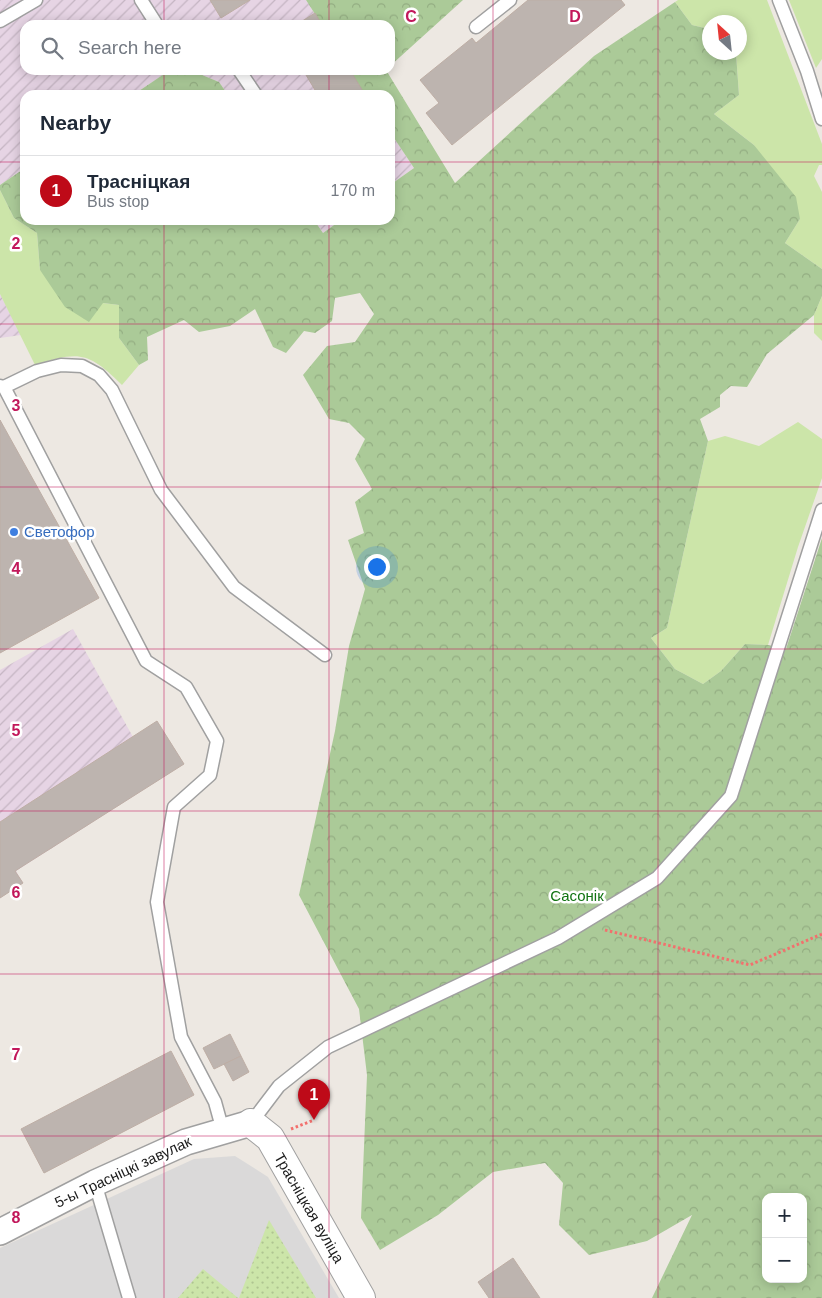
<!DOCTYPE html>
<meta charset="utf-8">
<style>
body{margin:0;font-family:Arial,sans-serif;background:#f2f2f3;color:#1f2937}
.controls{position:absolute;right:15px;bottom:15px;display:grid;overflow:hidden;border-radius:10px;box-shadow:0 2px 12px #0003}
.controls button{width:45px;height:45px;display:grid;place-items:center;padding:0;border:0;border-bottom:1px solid #e0e1e3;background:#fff;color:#1f2937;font:25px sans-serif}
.compass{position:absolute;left:702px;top:15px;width:45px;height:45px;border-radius:50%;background:#fff;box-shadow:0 2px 12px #0003;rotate:333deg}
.you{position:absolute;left:376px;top:566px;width:18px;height:18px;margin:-12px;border:4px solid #fff;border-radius:50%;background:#1a73e8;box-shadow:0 0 0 8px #1a73e833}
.badge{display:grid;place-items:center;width:32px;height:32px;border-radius:50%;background:#be0a18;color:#fff;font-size:16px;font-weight:700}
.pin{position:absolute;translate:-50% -41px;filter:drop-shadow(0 1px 2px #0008)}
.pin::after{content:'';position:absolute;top:26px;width:18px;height:15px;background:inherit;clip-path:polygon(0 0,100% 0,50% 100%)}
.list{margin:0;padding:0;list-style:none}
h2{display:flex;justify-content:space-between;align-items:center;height:65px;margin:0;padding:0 20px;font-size:21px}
h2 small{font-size:16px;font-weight:400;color:#747a83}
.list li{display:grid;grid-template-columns:32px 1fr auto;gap:15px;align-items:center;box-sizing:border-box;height:70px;padding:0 20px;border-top:1px solid #e0e1e3}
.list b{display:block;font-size:19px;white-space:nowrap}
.list p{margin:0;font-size:16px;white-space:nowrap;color:#747a83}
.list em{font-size:16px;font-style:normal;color:#747a83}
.icon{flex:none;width:28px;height:28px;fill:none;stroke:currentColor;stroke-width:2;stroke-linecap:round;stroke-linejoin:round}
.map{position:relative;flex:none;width:822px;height:1298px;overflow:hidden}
.search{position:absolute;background:#fff;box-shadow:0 2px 12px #0003;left:20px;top:20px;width:375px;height:55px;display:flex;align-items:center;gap:12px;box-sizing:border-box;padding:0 18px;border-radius:15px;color:#747a83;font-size:19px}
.panel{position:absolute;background:#fff;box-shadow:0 2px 12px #0003;left:20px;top:90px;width:375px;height:135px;border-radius:15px}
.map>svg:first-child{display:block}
.residential{fill:#dad9d9}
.industrial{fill:url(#industrial-furrows)}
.grass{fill:#cce5a9}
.forest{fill:url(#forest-crowns);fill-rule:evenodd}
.garden{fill:url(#garden-dots)}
.building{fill:#bdb4af;stroke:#beaea5}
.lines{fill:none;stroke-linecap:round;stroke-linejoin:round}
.service-casing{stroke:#a0a0a0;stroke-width:15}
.minor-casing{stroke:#a0a0a0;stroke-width:28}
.tertiary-casing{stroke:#a0a0a0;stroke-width:30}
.path{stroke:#f2706d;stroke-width:3;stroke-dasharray:2.5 2.5;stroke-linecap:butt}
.service{stroke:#fff;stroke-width:12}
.minor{stroke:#fff;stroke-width:25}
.tertiary{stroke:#fff;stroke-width:28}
.grid{fill:none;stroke:#c2185b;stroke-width:1;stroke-opacity:0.55}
.shop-dot{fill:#3f7fe0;stroke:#fff;stroke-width:2}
.labels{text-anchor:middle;stroke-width:5;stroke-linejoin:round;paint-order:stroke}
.shop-label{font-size:15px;fill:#366cbe;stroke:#fff;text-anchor:start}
.park-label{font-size:15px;fill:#107311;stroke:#fff}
.street-label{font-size:15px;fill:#1c1c1c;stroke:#fff}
.grid-label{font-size:16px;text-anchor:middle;font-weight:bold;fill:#c2185b;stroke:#fff;stroke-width:5;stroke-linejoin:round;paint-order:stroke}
</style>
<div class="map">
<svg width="822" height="1298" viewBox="0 0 822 1298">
<defs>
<pattern id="industrial-furrows" width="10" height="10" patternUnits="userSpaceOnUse" patternTransform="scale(1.25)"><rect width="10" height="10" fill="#e6d4e4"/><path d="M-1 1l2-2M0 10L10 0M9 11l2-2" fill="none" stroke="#c5b5c3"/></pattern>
<pattern id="forest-crowns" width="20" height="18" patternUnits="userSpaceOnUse" patternTransform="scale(1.25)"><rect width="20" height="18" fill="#abca98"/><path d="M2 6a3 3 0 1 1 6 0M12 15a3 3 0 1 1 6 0" fill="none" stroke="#93ad82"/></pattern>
<pattern id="garden-dots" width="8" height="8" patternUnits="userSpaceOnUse" patternTransform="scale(1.25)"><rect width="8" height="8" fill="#cce5a9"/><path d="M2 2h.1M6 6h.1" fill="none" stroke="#afc491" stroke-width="1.8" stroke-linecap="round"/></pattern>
</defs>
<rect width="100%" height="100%" fill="#ede8e2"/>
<polygon class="residential" points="235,1156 268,1177 339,1298 0,1298 0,1248 194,1159"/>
<g class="industrial">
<polygon points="0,0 306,0 322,25 25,25 25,70 170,70 133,95 25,95 25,168 0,185"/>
<polygon points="190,70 350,70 365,95 228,95 219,82"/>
<polygon points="390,132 414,168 390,185"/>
<polygon points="314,220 341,220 323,233"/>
<polygon points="0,294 21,335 0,338"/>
<polygon points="73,629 133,737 157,721 184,764 16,871 23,883 0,898 0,670"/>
</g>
<g class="grass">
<polygon points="678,0 767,0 822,144 822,165 819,165 814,176 822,192 822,269 785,243 800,219 754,145 714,114 739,95 736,53 740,52 740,22 710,22 709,29 692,25 675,2"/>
<polygon points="789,0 822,0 822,59 816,68"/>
<path d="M0,190L14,218L37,233L40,270L103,303L119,305V338L139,365L122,385C88,351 79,351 35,365L0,294Z"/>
<polygon points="822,296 822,341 814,333 814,315"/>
<polygon points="798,422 822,439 822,478 798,547 768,645 745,644 721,671 703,684 675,669 651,638 667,628 708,441 725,436 759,446"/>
</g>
<g class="forest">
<polygon points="306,0 463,0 390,66 390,25 322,25"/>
<path d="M675,2L692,25L709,29L710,52L736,53L739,95L714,114L754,145L796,197L800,219L785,243L822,269V296L814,315L767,354L747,387L731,386L720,395V407L700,419L708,441L667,628L651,638L675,669L703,684L721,671L745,644L768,645L786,649L822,538V1298H652L692,1215L647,1241L589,1255L559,1225L563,1183L545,1163L493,1172L438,1215L380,1250L361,1218L367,1075L359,1009L299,895L335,731L349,646L365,589L348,540L364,533L355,502L372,489L355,459L365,439L349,423L329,419L303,375L327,346L355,342L374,314L360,293L335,298L332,321L315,333L304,331L286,353L273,347L255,309L230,326L199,332L184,320L147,337L148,360L139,365L119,338V305L103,303L89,322L65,307L40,270L37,233L14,218L0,190V185L25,168V220H314L323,233L341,220H390V185L414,168L390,132V95H365L350,70H386L455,183L594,56ZM766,1197H803V1279H766Z"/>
<polygon points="170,70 190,70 219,82 228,95 133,95"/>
</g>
<g class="garden">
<polygon points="269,1220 316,1298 239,1298"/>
<polygon points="203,1269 238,1298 178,1298"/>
</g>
<g class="building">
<polygon points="210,0 250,0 221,18"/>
<polygon points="528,0 621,0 625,5 452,145 426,113 439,103 420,80 472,38 476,43"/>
<polygon points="315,13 322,25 296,25"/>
<polygon points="303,70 350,70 364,93 361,95 318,95"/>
<polygon points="0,420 99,598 0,653"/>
<polygon points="157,721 184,764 15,871 23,883 0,898 0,822"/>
<polygon points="230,1034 241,1056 214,1069 203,1048"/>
<polygon points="171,1051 194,1095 44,1173 21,1129"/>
<polygon points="241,1056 249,1072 233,1081 224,1064"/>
<polygon points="513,1258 540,1298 489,1298 478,1282"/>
</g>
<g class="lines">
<g class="service-casing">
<g id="service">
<polyline points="141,0 157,25"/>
<polyline points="779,0 807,71 822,119"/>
<polyline points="0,21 36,0"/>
<polyline points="476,27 510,0"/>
<polyline points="239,70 256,95"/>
<polyline points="0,386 4,387 146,661 186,687 217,741 210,775 174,807 157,902 181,1037 215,1102 223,1131"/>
<polyline points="4,387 37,371 61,365 82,366 99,375 112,390 161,490 234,587 325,655"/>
<polyline points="251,1123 279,1086 328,1047 558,938 657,878 731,796 822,510"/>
<polyline points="95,1183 129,1298"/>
</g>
</g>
<g class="minor-casing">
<polyline id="minor" points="0,1232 95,1183 186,1142 251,1123"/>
</g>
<g class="tertiary-casing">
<polyline id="tertiary" points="251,1123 270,1138 361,1298"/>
</g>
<g class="path">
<polyline points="605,930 750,965 822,934"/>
<polyline points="291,1129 314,1120"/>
</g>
<use href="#service" class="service"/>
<use href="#minor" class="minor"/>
<use href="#tertiary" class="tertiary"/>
</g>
<path class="grid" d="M164,0V25M329,0V25M493,0V1298M658,0V1298M164,70V95M329,70V95M0,162H25M390,162H822M164,220V1298M329,220V1298M0,324H822M0,487H822M0,649H822M0,811H822M0,974H822M0,1136H822"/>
<circle class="shop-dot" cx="14" cy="532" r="5"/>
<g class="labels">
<g class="shop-label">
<text x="24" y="537">Светофор</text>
</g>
<g class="park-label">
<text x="577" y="901">Сасонік</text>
</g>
<g class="street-label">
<text transform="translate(123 1172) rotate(-25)" y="5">5-ы Трасніцкі завулак</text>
<text transform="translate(309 1208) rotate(60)" y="5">Трасніцкая вуліца</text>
</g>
</g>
<g class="grid-label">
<text x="411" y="22">C</text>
<text x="575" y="22">D</text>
<text x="16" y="249">2</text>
<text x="16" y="411">3</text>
<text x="16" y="574">4</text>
<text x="16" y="736">5</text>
<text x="16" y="898">6</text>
<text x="16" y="1060">7</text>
<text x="16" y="1223">8</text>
</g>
</svg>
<div class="controls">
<button>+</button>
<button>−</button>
</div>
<svg class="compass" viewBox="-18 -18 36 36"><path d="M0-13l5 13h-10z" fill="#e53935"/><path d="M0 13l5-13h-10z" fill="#747a83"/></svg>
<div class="you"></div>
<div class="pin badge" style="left:314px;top:1120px">1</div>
<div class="search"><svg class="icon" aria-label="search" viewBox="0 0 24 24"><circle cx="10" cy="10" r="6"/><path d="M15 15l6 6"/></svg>Search here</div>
<section class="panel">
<h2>Nearby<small></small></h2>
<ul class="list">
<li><span class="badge">1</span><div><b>Трасніцкая</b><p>Bus stop</p></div><em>170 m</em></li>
</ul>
</section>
</div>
